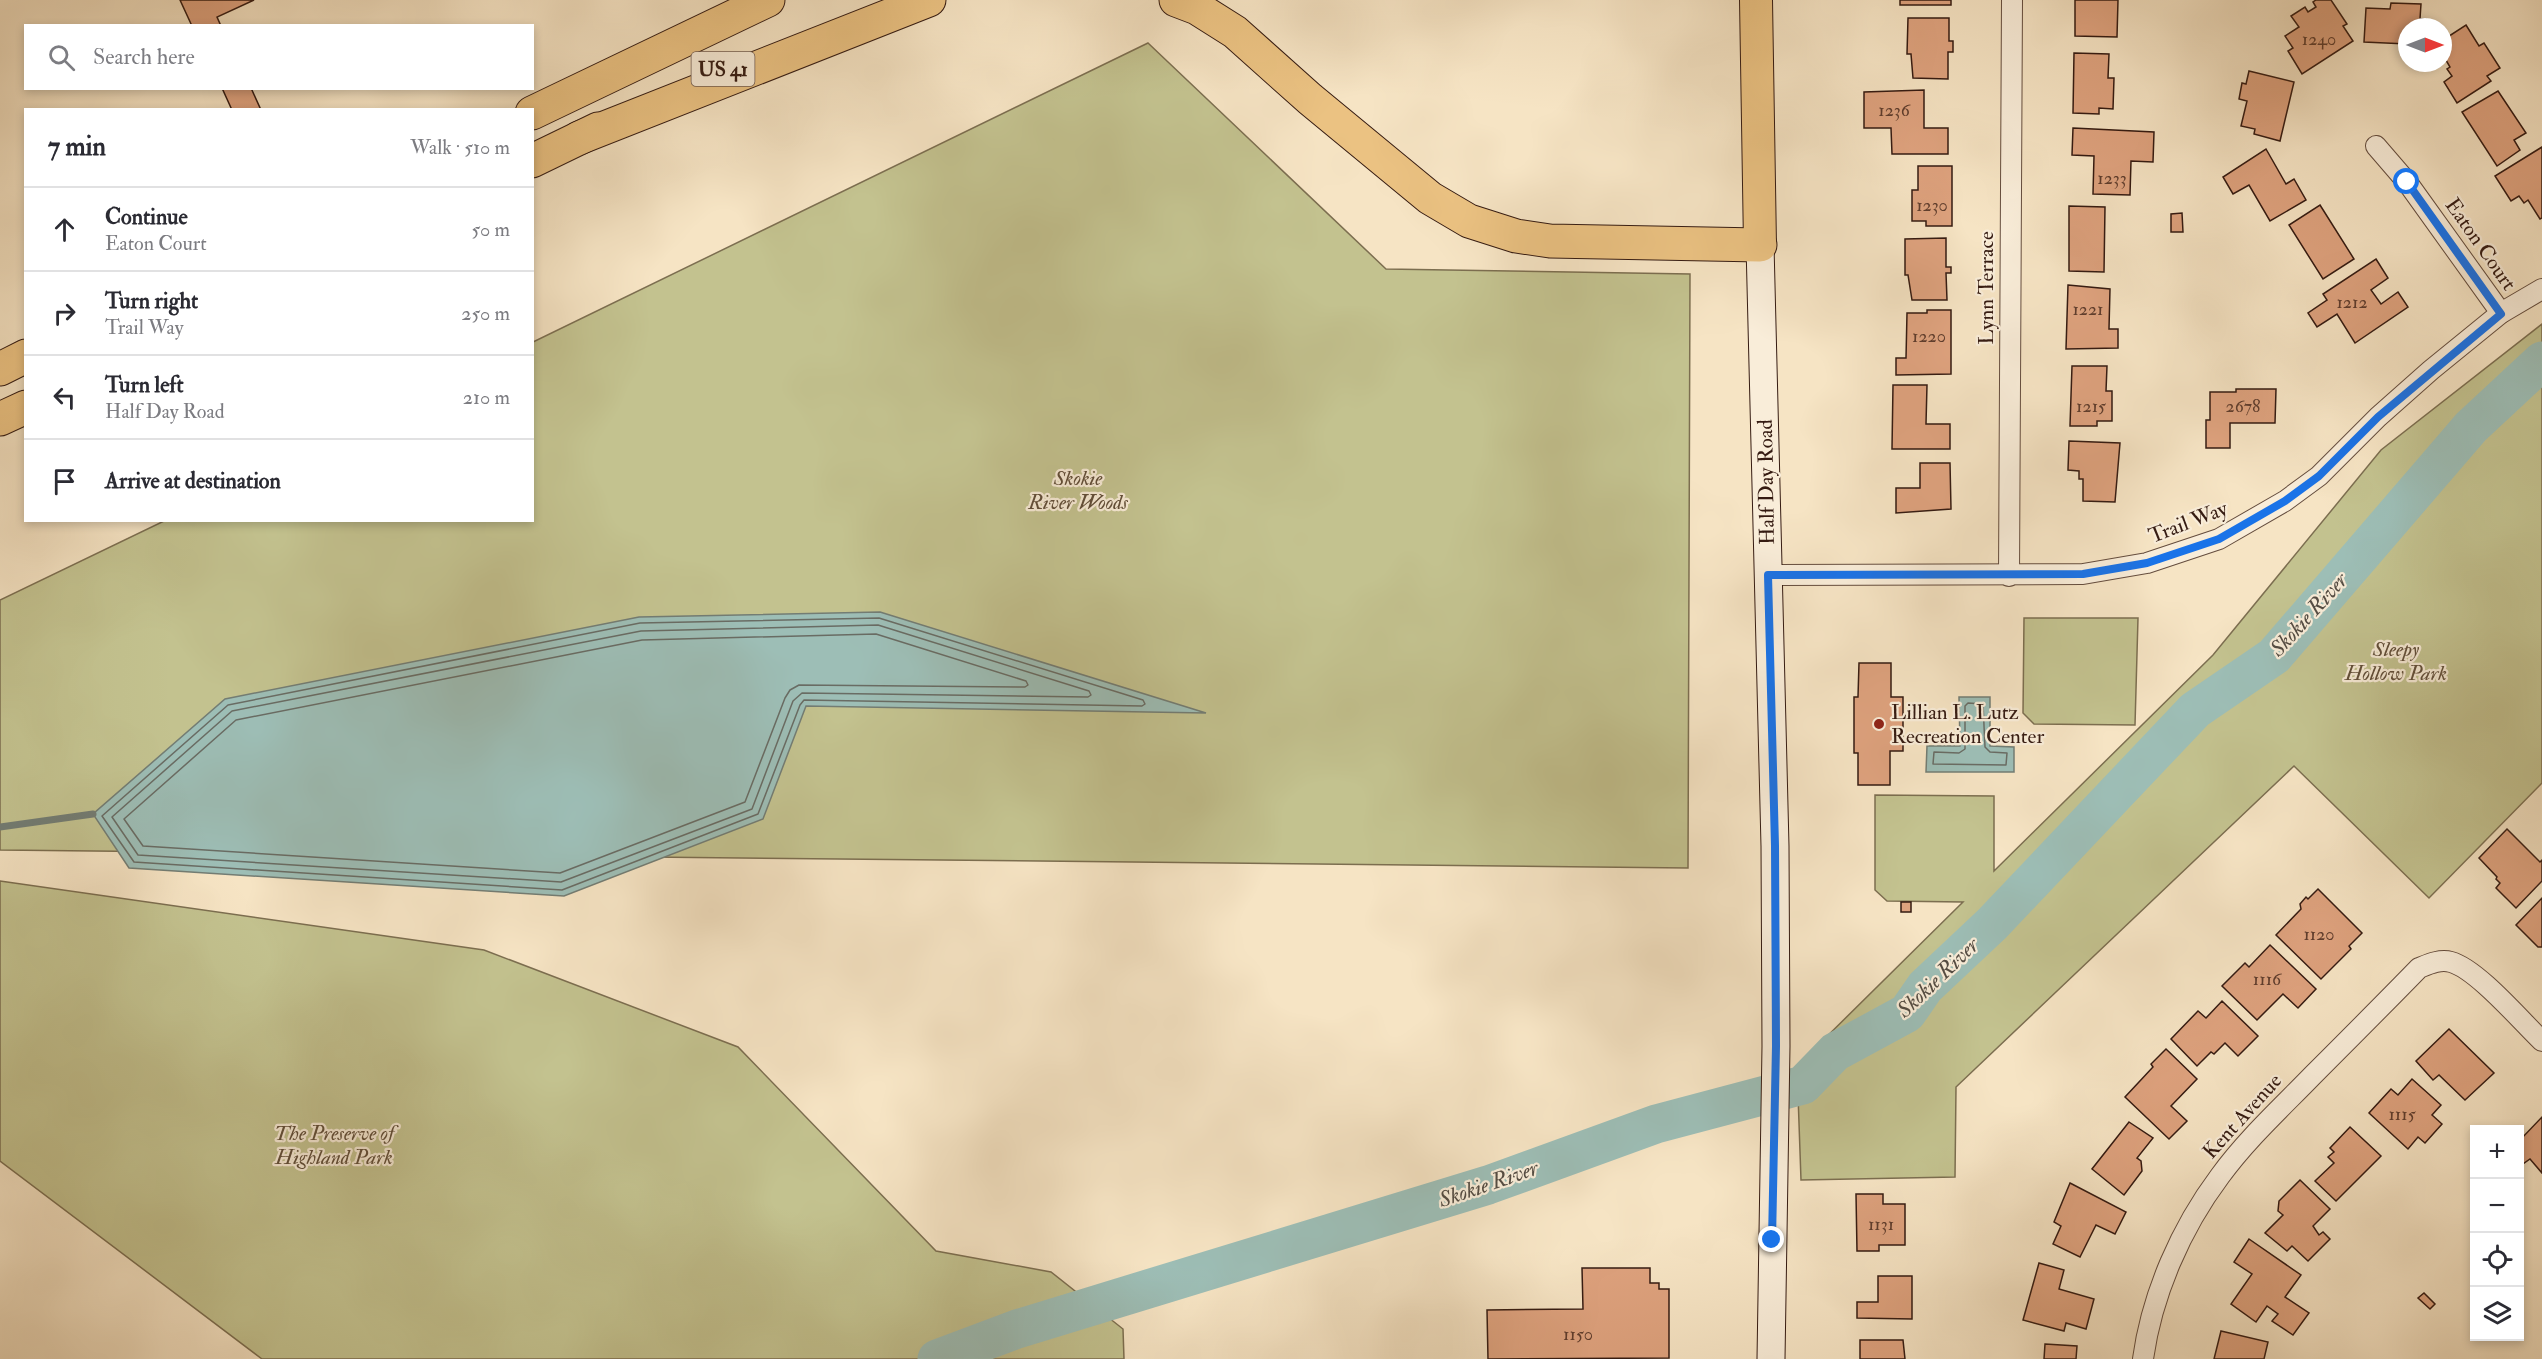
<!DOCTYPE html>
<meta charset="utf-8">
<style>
body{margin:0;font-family:"IM FELL Double Pica",serif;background:#f2f2f3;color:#2b2b33}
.controls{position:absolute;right:18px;bottom:18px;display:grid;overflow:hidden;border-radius:0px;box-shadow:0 3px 9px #0003}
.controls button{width:54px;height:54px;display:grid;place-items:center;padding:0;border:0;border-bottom:2px solid #e1e1e2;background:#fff;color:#2b2b33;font:30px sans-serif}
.compass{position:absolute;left:2398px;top:18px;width:54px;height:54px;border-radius:50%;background:#fff;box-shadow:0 3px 9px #0003;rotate:90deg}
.stop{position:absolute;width:18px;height:18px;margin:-14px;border:4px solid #1a73e8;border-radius:50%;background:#fff}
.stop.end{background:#1a73e8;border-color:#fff;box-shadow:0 2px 6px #0008}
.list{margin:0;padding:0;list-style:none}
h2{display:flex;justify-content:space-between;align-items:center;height:78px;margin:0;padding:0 24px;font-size:26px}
h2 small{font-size:20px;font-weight:400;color:#7c7c81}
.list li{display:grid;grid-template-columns:39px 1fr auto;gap:18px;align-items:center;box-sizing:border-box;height:84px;padding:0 24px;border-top:2px solid #e1e1e2}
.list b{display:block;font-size:22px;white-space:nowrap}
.list p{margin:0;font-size:20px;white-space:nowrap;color:#7c7c81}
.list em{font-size:20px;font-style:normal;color:#7c7c81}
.icon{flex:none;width:33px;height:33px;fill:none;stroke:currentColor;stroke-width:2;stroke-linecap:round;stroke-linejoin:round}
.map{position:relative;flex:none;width:2542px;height:1359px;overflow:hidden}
.search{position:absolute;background:#fff;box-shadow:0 3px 9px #0003;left:24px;top:24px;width:510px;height:66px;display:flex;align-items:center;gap:15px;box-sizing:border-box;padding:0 21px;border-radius:0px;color:#7c7c81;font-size:22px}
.panel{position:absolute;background:#fff;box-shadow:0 3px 9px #0003;left:24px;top:108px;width:510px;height:414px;border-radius:0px}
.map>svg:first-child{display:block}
.green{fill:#c3c28f;stroke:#7c6e50;stroke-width:1.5}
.water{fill:#9dbeb6;stroke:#737d74;stroke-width:1.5}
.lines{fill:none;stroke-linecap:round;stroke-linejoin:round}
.shore{stroke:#696c64;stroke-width:1.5}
.stream{stroke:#737d74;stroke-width:7}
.river{stroke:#9dbeb6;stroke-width:39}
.building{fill:#dea27e;stroke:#351b12;stroke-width:1.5}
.street-casing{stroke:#654d3e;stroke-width:22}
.secondary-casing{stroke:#351b12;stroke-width:29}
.primary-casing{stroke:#351b12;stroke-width:34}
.highway-casing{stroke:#351b12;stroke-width:35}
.street{stroke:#f9edd9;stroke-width:20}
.secondary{stroke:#f9edd9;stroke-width:27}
.primary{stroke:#ebc282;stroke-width:32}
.highway{stroke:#ebc282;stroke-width:33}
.route{stroke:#1a73e8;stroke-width:8}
.poi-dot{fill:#8f2418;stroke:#f9edd9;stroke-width:2}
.labels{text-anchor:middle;stroke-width:4.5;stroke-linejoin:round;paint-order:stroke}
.number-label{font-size:18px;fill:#5f3d2d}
.shield{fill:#f9edd9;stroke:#705a4e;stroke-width:1.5}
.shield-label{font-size:20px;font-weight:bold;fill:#351b12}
.street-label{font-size:21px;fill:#351b12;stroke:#f9edd9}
.park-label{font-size:21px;font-style:italic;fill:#604d38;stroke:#f9edd9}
.poi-label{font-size:21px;fill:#351b12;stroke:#f9edd9;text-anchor:start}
.water-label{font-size:22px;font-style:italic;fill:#544c43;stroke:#f9edd9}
</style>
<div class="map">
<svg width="2542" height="1359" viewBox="0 0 2542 1359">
<rect width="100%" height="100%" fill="#f6e4c4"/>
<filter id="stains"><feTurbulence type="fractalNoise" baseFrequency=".00333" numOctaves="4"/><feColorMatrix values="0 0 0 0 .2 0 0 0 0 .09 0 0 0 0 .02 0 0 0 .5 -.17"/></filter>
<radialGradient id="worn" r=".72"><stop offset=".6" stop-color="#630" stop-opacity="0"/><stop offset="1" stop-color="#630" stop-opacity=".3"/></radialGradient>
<g class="green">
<polygon points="1148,43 1386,269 1690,274 1688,868 0,850 0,600 164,521 532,520 533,342"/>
<polygon points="2542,324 2542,783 2429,898 2294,766 1956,1087 1955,1177 1801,1180 1797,1066 1963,902 1887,901 1875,890 1875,795 1994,796 1994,871 2213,655 2381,450"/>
<polygon points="2024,618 2138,618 2135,725 2034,724 2023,713"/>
<polygon points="0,881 484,950 738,1047 936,1251 1051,1272 1123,1329 1124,1359 262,1359 0,1161"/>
</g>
<g class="water">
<polygon points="880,612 1206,713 806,706 763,819 564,896 129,868 93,814 225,699 639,617"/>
<polygon points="1959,697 1990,697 1990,746 2014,747 2014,772 1926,772 1927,746 1960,746"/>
</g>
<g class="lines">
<g class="shore">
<polygon points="879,618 1143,700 1145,704 1142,706 804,700 800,705 758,814 562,890 134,862 102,816 228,705 640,623"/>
<polygon points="878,625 1089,691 1091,695 1088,697 802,693 793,701 752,809 561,882 138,855 112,817 232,711 641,631"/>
<polygon points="876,634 1026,681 1028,685 1025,687 799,685 790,690 785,698 745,802 560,873 143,846 124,819 236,720 642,640"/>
<polygon points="1968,703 1983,704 1985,747 1990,752 2007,753 2006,765 1933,764 1934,752 1959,753 1965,749 1965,706"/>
</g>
<polyline class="stream" points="0,827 93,814"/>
<polyline class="river" points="937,1359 1017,1329 1488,1185 1656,1124 1803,1085 1835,1052 1907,1013 1925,987 1992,924 2195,710 2274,656 2471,427 2542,361"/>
</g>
<g class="building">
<polygon points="180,0 254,0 217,17 221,26 192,26"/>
<rect x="1900" y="0" width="51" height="5"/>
<polygon points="2075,0 2118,0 2117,37 2075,36"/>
<polygon points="2316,0 2331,0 2347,24 2343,26 2353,41 2302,74 2288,51 2293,48 2285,36 2299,27 2291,16 2305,7 2308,12 2316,7 2313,2"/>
<polygon points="2391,3 2421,4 2420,19 2426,19 2426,27 2407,27 2407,44 2364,42 2366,8 2390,9"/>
<polygon points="1908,18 1949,18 1949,41 1953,41 1953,52 1948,52 1948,79 1913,78 1911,54 1907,54"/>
<polygon points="2466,25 2479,46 2484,43 2500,68 2487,76 2491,81 2457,103 2444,82 2452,76 2447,69 2450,67 2443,55 2443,40"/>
<polygon points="2074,53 2109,54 2108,78 2114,78 2113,109 2099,108 2099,114 2073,113"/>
<polygon points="2249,71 2294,82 2280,141 2254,134 2255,129 2241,126 2247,101 2239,99 2242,83 2246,84"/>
<polygon points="222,88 251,88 261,110 232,110"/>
<polygon points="1924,90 1924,128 1948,128 1948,154 1892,154 1891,128 1864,128 1864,92"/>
<polygon points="2498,91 2526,133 2514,140 2520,150 2497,166 2462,112"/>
<polygon points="2073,128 2154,132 2153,162 2131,161 2130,195 2093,194 2094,156 2072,155"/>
<polygon points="2542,147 2542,218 2540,219 2528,200 2524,203 2519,196 2511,201 2495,176"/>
<polygon points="2266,149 2286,184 2294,179 2306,200 2270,221 2249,185 2233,194 2223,177"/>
<polygon points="1918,166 1952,166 1952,226 1926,226 1926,221 1912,221 1912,190 1918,190"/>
<polygon points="2320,205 2354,259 2323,279 2289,225"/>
<polygon points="2069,206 2105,207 2104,272 2069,271"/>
<polygon points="2182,213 2183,232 2171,232 2171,214"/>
<polygon points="1946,238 1946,267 1951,267 1951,273 1946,273 1947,300 1912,300 1908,275 1905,275 1905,239"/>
<polygon points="2376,259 2388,278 2371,290 2381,304 2398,292 2408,307 2355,343 2337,314 2317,327 2308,313 2327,300 2323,294"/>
<polygon points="2068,285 2110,289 2109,329 2118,329 2118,348 2066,349"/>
<polygon points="1927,310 1951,310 1951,374 1896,375 1896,358 1906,358 1907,313 1927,313"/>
<polygon points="2072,366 2107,366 2106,391 2112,391 2112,421 2097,421 2097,426 2070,426"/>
<polygon points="1893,385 1927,385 1926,424 1950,424 1950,449 1892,449"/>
<polygon points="2236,389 2276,389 2275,423 2230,423 2230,448 2206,448 2206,420 2210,420 2210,392 2236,392"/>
<polygon points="2069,441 2120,443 2115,502 2083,501 2083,479 2079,479 2079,471 2068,470"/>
<polygon points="1920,463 1950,463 1951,509 1896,513 1896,488 1920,488"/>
<polygon points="1859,663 1891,663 1891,697 1903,697 1903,751 1890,751 1890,785 1858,785 1858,753 1854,753 1854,697 1858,697"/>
<polygon points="2507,829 2540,862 2542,860 2542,881 2516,908 2496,888 2500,883 2496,879 2497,877 2479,858"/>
<polygon points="2318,889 2362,933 2349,946 2351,949 2321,979 2276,935 2301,909 2300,904 2306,897 2308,899"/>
<polygon points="2542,898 2542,947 2538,947 2516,925"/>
<rect x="1901" y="902" width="10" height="10"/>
<polygon points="2270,945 2316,989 2298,1008 2283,994 2257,1020 2222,986 2245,963 2249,967"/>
<polygon points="2222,1001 2258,1036 2238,1056 2225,1043 2214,1054 2211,1052 2197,1066 2171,1039 2198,1011 2206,1018"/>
<polygon points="2449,1029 2494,1073 2465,1100 2439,1075 2433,1080 2416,1061"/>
<polygon points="2166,1049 2197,1079 2171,1106 2187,1121 2169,1139 2125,1097 2153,1067 2151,1064"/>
<polygon points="2412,1079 2441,1105 2432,1115 2442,1124 2425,1143 2418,1137 2408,1149 2369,1113 2391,1089 2398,1095"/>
<polygon points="2542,1117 2542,1173 2530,1159 2520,1166 2520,1140"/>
<polygon points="2129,1122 2153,1138 2137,1158 2141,1161 2142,1171 2124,1195 2092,1169"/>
<polygon points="2350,1127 2381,1156 2336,1201 2315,1181 2334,1163 2328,1157 2334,1152 2330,1148"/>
<polygon points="2300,1180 2330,1209 2313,1226 2319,1235 2323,1232 2330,1239 2308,1261 2292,1246 2287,1251 2265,1233 2283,1215 2278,1211 2279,1201"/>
<polygon points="2070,1183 2126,1212 2115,1234 2096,1225 2080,1257 2053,1244 2061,1226 2054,1222"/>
<polygon points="1856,1194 1883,1194 1883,1204 1905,1204 1905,1245 1879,1245 1879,1251 1857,1251"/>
<polygon points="2249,1239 2301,1275 2285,1297 2309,1313 2293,1335 2272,1321 2278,1314 2267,1306 2256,1322 2231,1304 2252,1274 2234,1262"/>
<polygon points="2039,1263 2064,1270 2059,1289 2094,1299 2086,1329 2066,1323 2064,1331 2023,1320"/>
<polygon points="1582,1268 1650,1268 1650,1283 1659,1283 1659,1289 1669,1289 1669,1358 1488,1359 1487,1310 1583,1309"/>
<polygon points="1878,1276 1912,1276 1912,1319 1857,1318 1857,1302 1878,1302"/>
<polygon points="2424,1293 2435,1304 2430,1309 2418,1298"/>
<polygon points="2221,1331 2268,1342 2264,1359 2214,1359"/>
<polygon points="1860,1340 1903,1340 1905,1359 1860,1359"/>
<polygon points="2045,1344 2077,1346 2076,1359 2044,1359"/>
</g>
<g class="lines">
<g class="street-casing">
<g id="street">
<polyline points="2376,146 2407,182 2501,313"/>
<polyline points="1768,575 2083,574 2147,563 2219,539 2285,501 2319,476 2378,417 2431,370 2501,313 2542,289"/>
<polyline points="2009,576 2012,0"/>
<path d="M2143,1359C2152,1294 2181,1228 2220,1176C2247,1139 2281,1108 2313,1075C2348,1040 2384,1004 2419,968C2429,964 2440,959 2451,962C2477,969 2521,1021 2542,1041"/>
</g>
</g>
<g class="secondary-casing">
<polyline id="secondary" points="1760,245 1775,846 1776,1046 1771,1359"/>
</g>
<g class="primary-casing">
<polyline id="primary" points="1756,0 1760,245"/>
</g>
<g class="highway-casing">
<g id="highway">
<polyline points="1176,0 1197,8 1235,32 1310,99 1430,198 1469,221 1516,236 1550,241 1760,245"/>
<polyline points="532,113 768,0"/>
<polyline points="579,138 929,0"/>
<polyline points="532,161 598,129"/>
<polyline points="0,369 26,356"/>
<polyline points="0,419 26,407"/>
</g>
</g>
<use href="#street" class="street"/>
<use href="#secondary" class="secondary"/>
<use href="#primary" class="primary"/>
<use href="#highway" class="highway"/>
</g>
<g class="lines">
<polyline class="route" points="1772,1240 1776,1046 1775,846 1768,575 2083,574 2147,563 2219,539 2285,501 2319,476 2378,417 2501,314 2407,182"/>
</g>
<circle class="poi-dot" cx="1879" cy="724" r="6"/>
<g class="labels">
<g class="number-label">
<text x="2319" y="45">1240</text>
<text x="1894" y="116">1236</text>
<text x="2112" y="184">1233</text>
<text x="1932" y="211">1230</text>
<text x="2352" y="308">1212</text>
<text x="2088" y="315">1221</text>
<text x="1929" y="342">1220</text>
<text x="2091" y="412">1215</text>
<text x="2243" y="412">2678</text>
<text x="2319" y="940">1120</text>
<text x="2267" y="985">1116</text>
<text x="2402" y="1120">1115</text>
<text x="1881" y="1230">1131</text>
<text x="1578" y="1340">1150</text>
</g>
<rect class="shield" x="691.5" y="52" width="63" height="34" rx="4.5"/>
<g class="shield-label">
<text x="723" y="76">US 41</text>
</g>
<g class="street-label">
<text transform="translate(2481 244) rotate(55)" y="7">Eaton Court</text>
<text transform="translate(1986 288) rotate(-90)" y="7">Lynn Terrace</text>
<text transform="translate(1766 482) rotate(-91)" y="7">Half Day Road</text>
<text transform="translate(2188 522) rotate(-21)" y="7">Trail Way</text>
<text transform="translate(2242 1116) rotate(-48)" y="7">Kent Avenue</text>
</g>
<g class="park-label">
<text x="1078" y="485">Skokie<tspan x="1078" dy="24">River Woods</tspan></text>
<text x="2396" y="656">Sleepy<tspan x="2396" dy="24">Hollow Park</tspan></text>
<text x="334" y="1140">The Preserve of<tspan x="334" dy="24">Highland Park</tspan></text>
</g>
<g class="poi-label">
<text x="1891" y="719">Lillian L. Lutz<tspan x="1891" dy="24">Recreation Center</tspan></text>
</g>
<g class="water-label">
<text transform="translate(2308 614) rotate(-48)" y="8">Skokie River</text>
<text transform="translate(1937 977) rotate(-44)" y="8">Skokie River</text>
<text transform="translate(1488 1183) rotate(-19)" y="8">Skokie River</text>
</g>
</g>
<rect width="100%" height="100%" filter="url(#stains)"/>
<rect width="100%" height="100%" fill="url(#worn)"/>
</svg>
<div class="controls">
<button>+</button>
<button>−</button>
<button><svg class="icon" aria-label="locate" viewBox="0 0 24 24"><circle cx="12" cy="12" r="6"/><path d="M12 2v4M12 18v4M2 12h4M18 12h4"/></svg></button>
<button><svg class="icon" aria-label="layers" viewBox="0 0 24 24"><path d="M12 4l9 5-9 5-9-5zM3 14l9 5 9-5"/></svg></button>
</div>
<svg class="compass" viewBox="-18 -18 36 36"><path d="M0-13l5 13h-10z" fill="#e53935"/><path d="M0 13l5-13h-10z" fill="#7c7c81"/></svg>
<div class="stop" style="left:2407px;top:182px"></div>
<div class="stop end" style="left:1772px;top:1240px"></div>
<div class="search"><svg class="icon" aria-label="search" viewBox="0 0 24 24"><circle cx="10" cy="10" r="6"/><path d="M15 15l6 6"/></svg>Search here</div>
<section class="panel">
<h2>7 min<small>Walk · 510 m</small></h2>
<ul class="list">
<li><svg class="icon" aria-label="ahead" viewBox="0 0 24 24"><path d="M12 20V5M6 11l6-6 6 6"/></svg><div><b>Continue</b><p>Eaton Court</p></div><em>50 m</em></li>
<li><svg class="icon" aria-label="right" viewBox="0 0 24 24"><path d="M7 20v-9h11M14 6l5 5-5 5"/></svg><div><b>Turn right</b><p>Trail Way</p></div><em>250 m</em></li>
<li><svg class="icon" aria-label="left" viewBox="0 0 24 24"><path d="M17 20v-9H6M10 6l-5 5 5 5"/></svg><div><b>Turn left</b><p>Half Day Road</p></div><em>210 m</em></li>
<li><svg class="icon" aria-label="arrive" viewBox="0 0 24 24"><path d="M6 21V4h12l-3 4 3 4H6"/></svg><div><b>Arrive at destination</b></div></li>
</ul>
</section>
</div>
